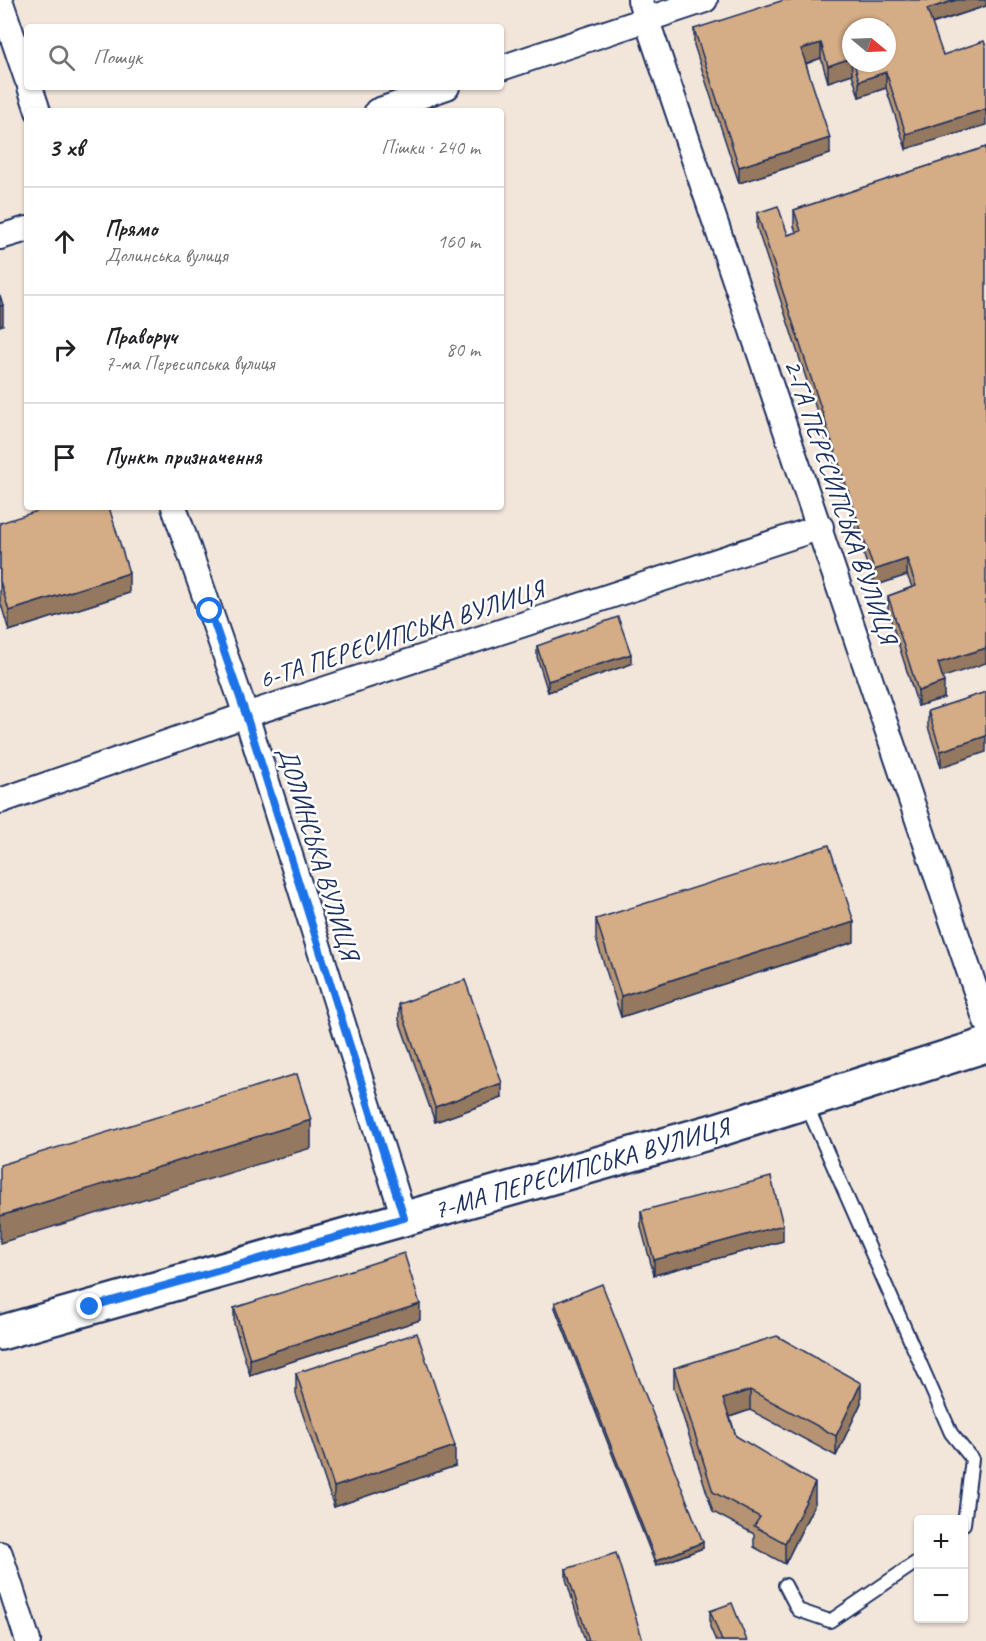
<!DOCTYPE html>
<html lang="uk">
<meta charset="utf-8">
<style>
body{margin:0;font-family:Caveat,sans-serif;background:#f6f6f6;color:#202124}
.controls{position:absolute;right:18px;bottom:18px;display:grid;overflow:hidden;border-radius:6px;box-shadow:0 2px 4px #0004}
.controls button{width:54px;height:54px;display:grid;place-items:center;padding:0;border:0;border-bottom:2px solid #e0e0e0;background:#fff;color:#202124;font:30px sans-serif}
.compass{position:absolute;left:842px;top:18px;width:54px;height:54px;border-radius:50%;background:#fff;box-shadow:0 2px 4px #0004;rotate:109deg}
.stop{position:absolute;width:18px;height:18px;margin:-14px;border:4px solid #1a73e8;border-radius:50%;background:#fff}
.stop.end{background:#1a73e8;border-color:#fff;box-shadow:0 2px 6px #0008}
.list{margin:0;padding:0;list-style:none}
h2{display:flex;justify-content:space-between;align-items:center;height:78px;margin:0;padding:0 24px;font-size:26px}
h2 small{font-size:20px;font-weight:400;color:#757577}
.list li{display:grid;grid-template-columns:39px 1fr auto;gap:18px;align-items:center;box-sizing:border-box;height:108px;padding:0 24px;border-top:2px solid #e0e0e0}
.list b{display:block;font-size:22px;white-space:nowrap}
.list p{margin:0;font-size:20px;white-space:nowrap;color:#757577}
.list em{font-size:20px;font-style:normal;color:#757577}
.icon{flex:none;width:33px;height:33px;fill:none;stroke:currentColor;stroke-width:2;stroke-linecap:round;stroke-linejoin:round}
.map{position:relative;flex:none;width:986px;height:1641px;overflow:hidden}
.search{position:absolute;background:#fff;box-shadow:0 2px 4px #0004;left:24px;top:24px;width:480px;height:66px;display:flex;align-items:center;gap:15px;box-sizing:border-box;padding:0 21px;border-radius:6px;color:#757577;font-size:22px}
.panel{position:absolute;background:#fff;box-shadow:0 2px 4px #0004;left:24px;top:108px;width:480px;height:402px;border-radius:6px}
.map>svg:first-child{display:block}
.lines{fill:none;stroke-linecap:round;stroke-linejoin:round}
.service-casing{stroke:#1b2f5e;stroke-width:16}
.minor-casing{stroke:#1b2f5e;stroke-width:28}
.secondary-casing{stroke:#1b2f5e;stroke-width:38}
.service{stroke:#fff;stroke-width:12}
.minor{stroke:#fff;stroke-width:24}
.secondary{stroke:#fff;stroke-width:33}
.wall{fill:#b69473;stroke:#1b2f5e;stroke-width:1.5;fill-rule:evenodd}
.shaded-wall{fill:#94785e;stroke:#1b2f5e;stroke-width:1.5}
.building{fill:#d4ac86;stroke:#1b2f5e;stroke-width:1.5}
.route{stroke:#1a73e8;stroke-width:8}
.labels{text-anchor:middle;stroke-width:5;stroke-linejoin:round;paint-order:stroke}
.street-label{font-size:26px;fill:#1b2f5e;stroke:#fff}
</style>
<div class="map">
<svg width="986" height="1641" viewBox="0 0 986 1641">
<rect width="100%" height="100%" fill="#f2e6db"/>
<filter id="ink" filterUnits="userSpaceOnUse"><feTurbulence type="fractalNoise" baseFrequency=".0167" numOctaves="2"/><feDisplacementMap in="SourceGraphic" scale="12" xChannelSelector="R" yChannelSelector="G"/><feConvolveMatrix kernelMatrix="1 2 1 2 8 2 1 2 1" color-interpolation-filters="sRGB"/></filter>
<g filter="url(#ink)">
<g class="lines">
<g class="service-casing">
<g id="service">
<polyline points="806,1104 951,1433 972,1459 964,1524"/>
<polyline points="785,1585 798,1610 830,1621 918,1561"/>
</g>
</g>
<g class="minor-casing">
<g id="minor">
<polyline points="0,0 27,79"/>
<polyline points="640,0 986,1021"/>
<polyline points="501,68 705,0"/>
<polyline points="30,87 38,111"/>
<polyline points="377,111 447,87"/>
<polyline points="0,237 27,229"/>
<polyline points="174,507 246,715 404,1218"/>
<polyline points="0,801 246,715 821,527"/>
<polyline points="0,1554 28,1641"/>
</g>
</g>
<g class="secondary-casing">
<polyline id="secondary" points="0,1333 714,1131 986,1045"/>
</g>
<use href="#service" class="service"/>
<use href="#minor" class="minor"/>
<use href="#secondary" class="secondary"/>
</g>
<g class="wall">
<path d="M986,6L932,24L906,149L886,88L859,97L852,74L828,82L821,58L806,64L830,154L739,183L694,45V29ZM851,27L887,63H851Z"/>
<polygon points="986,147 942,677 944,698 918,706 888,611 888,596 912,587 907,575 874,586 757,228 757,213 788,235 796,232 794,226 794,210"/>
<polygon points="0,523 129,593 9,631 0,601"/>
<polygon points="537,646 631,664 548,692 537,657"/>
<polygon points="986,692 941,767 928,727 928,711"/>
<polygon points="596,919 854,942 621,1017 596,939"/>
<polygon points="399,1004 502,1098 435,1122 399,1020"/>
<polygon points="641,1211 783,1241 654,1275 641,1227"/>
<polygon points="555,1303 703,1548 656,1566 555,1308"/>
<polygon points="234,1308 420,1320 250,1375 234,1324"/>
<polygon points="674,1368 861,1403 836,1456 750,1410 730,1417 736,1436 815,1503 785,1564 754,1547 754,1534 713,1512 674,1388"/>
<polygon points="296,1373 455,1466 334,1507 296,1394"/>
<polygon points="566,1569 643,1641 585,1641 566,1579"/>
<polygon points="710,1611 747,1641 716,1641 710,1627"/>
</g>
<g class="shaded-wall">
<polygon points="956,0 986,0 986,6 927,25 927,9"/>
<polygon points="821,43 821,58 801,65 801,49"/>
<polygon points="851,58 852,74 828,82 828,66"/>
<polygon points="886,72 886,88 859,97 859,81"/>
<polygon points="986,109 986,125 906,149 906,134"/>
<polygon points="830,138 830,154 739,183 739,167"/>
<polygon points="3,305 3,325 0,326 0,306"/>
<polygon points="907,559 907,575 874,586 874,570"/>
<polygon points="129,573 129,593 9,631 9,611"/>
<polygon points="986,648 986,663 938,679 938,663"/>
<polygon points="631,654 631,664 548,692 548,681"/>
<polygon points="944,682 944,698 918,706 918,691"/>
<polygon points="986,736 986,752 941,767 941,751"/>
<polygon points="854,922 854,942 621,1017 621,996"/>
<polygon points="502,1083 502,1098 435,1122 435,1107"/>
<polygon points="311,1120 311,1148 0,1243 0,1216"/>
<polygon points="783,1225 783,1241 654,1275 654,1260"/>
<polygon points="420,1304 420,1320 250,1375 250,1359"/>
<polygon points="861,1383 861,1403 836,1456 836,1436"/>
<polygon points="750,1390 750,1410 723,1419 723,1399"/>
<polygon points="455,1446 455,1466 334,1507 334,1487"/>
<polygon points="815,1483 815,1503 785,1564 785,1543"/>
<polygon points="703,1542 703,1548 656,1566 656,1561"/>
</g>
<g class="building">
<polygon points="784,0 956,0 927,9 943,55 984,41 986,47 986,109 906,134 886,72 859,81 854,63 887,63 887,27 851,27 851,58 828,66 821,43 801,49 830,138 739,167 694,29"/>
<polygon points="986,147 986,648 938,663 944,682 918,691 888,596 916,586 907,559 874,570 757,213 778,206 788,235 801,231 794,210"/>
<polygon points="0,295 3,305 0,306"/>
<polygon points="50,507 109,507 129,573 9,611 0,581 0,523"/>
<polygon points="618,617 631,654 548,681 537,646"/>
<polygon points="986,692 986,736 941,751 928,711"/>
<polygon points="829,845 854,922 621,996 596,919"/>
<polygon points="465,980 502,1083 435,1107 399,1004"/>
<polygon points="297,1074 311,1120 0,1216 0,1165"/>
<polygon points="771,1177 783,1225 654,1260 641,1211"/>
<polygon points="404,1253 420,1304 250,1359 234,1308"/>
<polygon points="602,1284 703,1542 656,1561 555,1303"/>
<polygon points="417,1333 455,1446 334,1487 296,1373"/>
<polygon points="777,1336 861,1383 836,1436 750,1390 723,1399 736,1436 815,1483 785,1543 754,1526 760,1517 713,1492 674,1368"/>
<polygon points="616,1553 643,1641 589,1641 566,1569"/>
<polygon points="732,1603 747,1641 722,1641 710,1611"/>
</g>
</g>
<g class="lines" filter="url(#ink)">
<polyline class="route" points="90,1307 404,1218 246,715 210,611"/>
</g>
<g class="labels">
<g class="street-label">
<text transform="translate(841 501) rotate(71)" y="9">2-ГА ПЕРЕСИПСЬКА ВУЛИЦЯ</text>
<text transform="translate(401 634) rotate(-18)" y="9">6-ТА ПЕРЕСИПСЬКА ВУЛИЦЯ</text>
<text transform="translate(319 853) rotate(73)" y="9">ДОЛИНСЬКА ВУЛИЦЯ</text>
<text transform="translate(581 1168) rotate(-16)" y="9">7-МА ПЕРЕСИПСЬКА ВУЛИЦЯ</text>
</g>
</g>
</svg>
<div class="controls">
<button>+</button>
<button>−</button>
</div>
<svg class="compass" viewBox="-18 -18 36 36"><path d="M0-13l5 13h-10z" fill="#e53935"/><path d="M0 13l5-13h-10z" fill="#757577"/></svg>
<div class="stop" style="left:210px;top:611px"></div>
<div class="stop end" style="left:90px;top:1307px"></div>
<div class="search"><svg class="icon" aria-label="search" viewBox="0 0 24 24"><circle cx="10" cy="10" r="6"/><path d="M15 15l6 6"/></svg>Пошук</div>
<section class="panel">
<h2>3 хв<small>Пішки · 240 m</small></h2>
<ul class="list">
<li><svg class="icon" aria-label="ahead" viewBox="0 0 24 24"><path d="M12 20V5M6 11l6-6 6 6"/></svg><div><b>Прямо</b><p>Долинська вулиця</p></div><em>160 m</em></li>
<li><svg class="icon" aria-label="right" viewBox="0 0 24 24"><path d="M7 20v-9h11M14 6l5 5-5 5"/></svg><div><b>Праворуч</b><p>7-ма Пересипська вулиця</p></div><em>80 m</em></li>
<li><svg class="icon" aria-label="arrive" viewBox="0 0 24 24"><path d="M6 21V4h12l-3 4 3 4H6"/></svg><div><b>Пункт призначення</b></div></li>
</ul>
</section>
</div>
